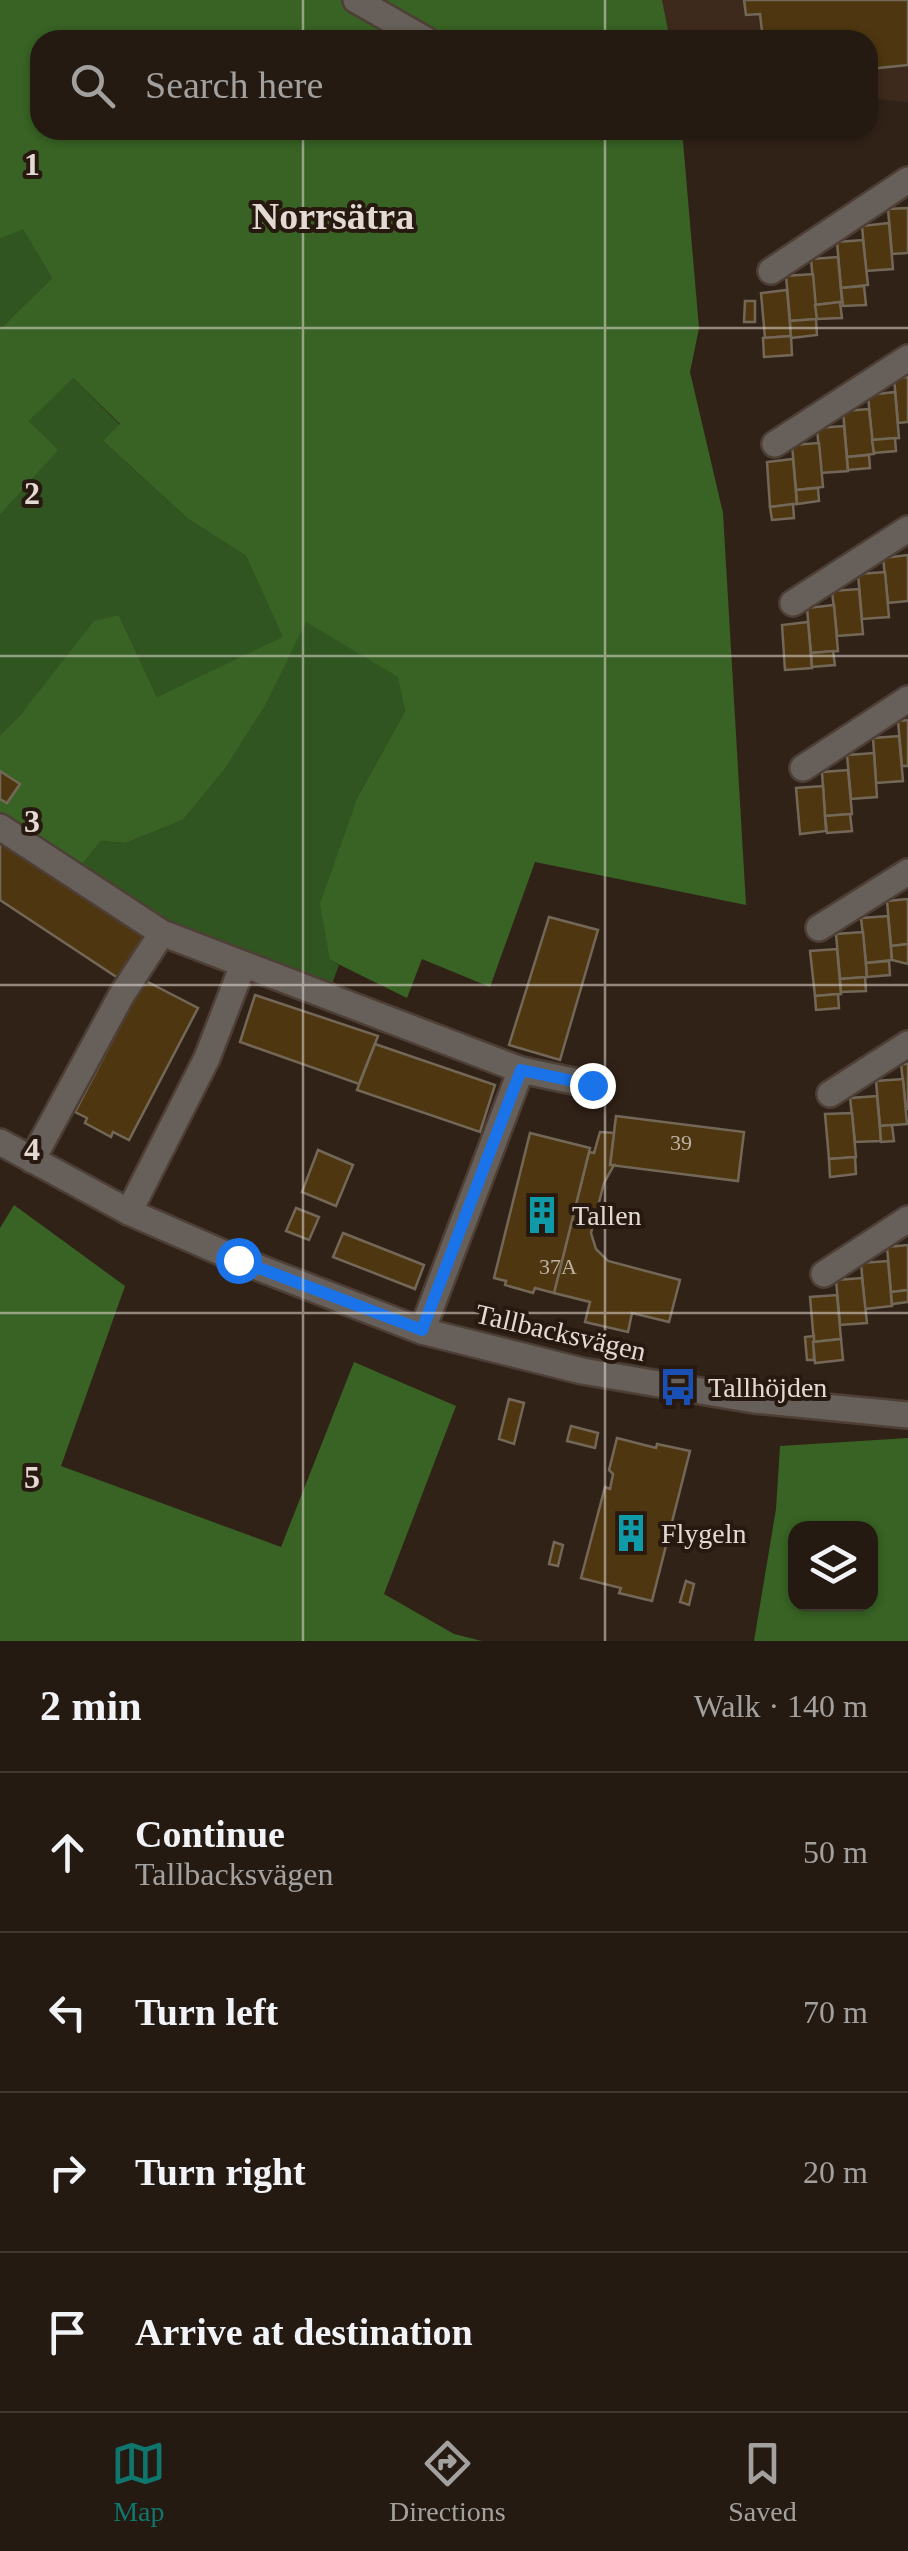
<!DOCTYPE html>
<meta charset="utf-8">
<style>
body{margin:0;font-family:Georgia,serif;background:#312720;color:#f1f3f6}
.controls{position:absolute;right:30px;bottom:30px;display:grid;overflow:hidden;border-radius:20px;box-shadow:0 2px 8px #0004}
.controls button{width:90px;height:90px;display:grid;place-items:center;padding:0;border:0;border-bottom:2px solid #423832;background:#251a12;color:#f1f3f6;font:50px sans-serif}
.stop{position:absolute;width:30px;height:30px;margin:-22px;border:8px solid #1a73e8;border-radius:50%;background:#fff}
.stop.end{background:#1a73e8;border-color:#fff;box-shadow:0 2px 10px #0008}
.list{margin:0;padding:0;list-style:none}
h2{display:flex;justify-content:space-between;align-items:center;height:130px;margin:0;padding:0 40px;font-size:42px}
h2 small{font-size:32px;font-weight:400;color:#a3a19f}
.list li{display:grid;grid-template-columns:65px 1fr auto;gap:30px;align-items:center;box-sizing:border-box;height:160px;padding:0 40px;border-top:2px solid #423832}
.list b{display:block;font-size:38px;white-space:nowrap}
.list p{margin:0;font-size:32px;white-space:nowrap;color:#a3a19f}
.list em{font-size:32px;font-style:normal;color:#a3a19f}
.icon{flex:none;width:55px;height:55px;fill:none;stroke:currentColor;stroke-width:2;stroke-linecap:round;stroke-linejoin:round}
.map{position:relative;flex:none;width:908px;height:1641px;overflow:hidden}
.search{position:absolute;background:#251a12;box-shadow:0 2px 8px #0004;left:30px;right:30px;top:30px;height:110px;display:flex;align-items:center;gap:25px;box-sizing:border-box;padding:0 35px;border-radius:30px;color:#a3a19f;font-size:38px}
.sheet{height:770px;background:#251a12}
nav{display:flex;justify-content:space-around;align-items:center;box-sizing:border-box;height:140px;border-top:2px solid #423832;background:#251a12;font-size:28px;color:#a3a19f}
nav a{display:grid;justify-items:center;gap:5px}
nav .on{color:#0f766e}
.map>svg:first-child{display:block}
.built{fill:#3e2a1c}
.green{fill:#305520}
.forest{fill:#386324;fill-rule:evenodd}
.building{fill:#4e3710;stroke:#736858;stroke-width:2.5}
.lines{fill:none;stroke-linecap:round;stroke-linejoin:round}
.minor-casing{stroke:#4e3f36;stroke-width:30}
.minor{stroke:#67605a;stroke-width:25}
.route{stroke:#1a73e8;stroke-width:12}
.grid{fill:none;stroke:#e4dad4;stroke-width:2.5;stroke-opacity:0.55}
.labels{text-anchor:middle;stroke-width:8;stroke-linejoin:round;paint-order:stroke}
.number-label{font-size:22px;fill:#beb1a3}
.poi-label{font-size:28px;fill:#e4dad4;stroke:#27190f;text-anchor:start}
.street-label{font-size:28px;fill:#e4dad4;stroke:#27190f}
.district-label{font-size:38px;font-weight:bold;fill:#e4dad4;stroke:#27190f}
.grid-label{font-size:32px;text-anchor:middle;font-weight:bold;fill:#e4dad4;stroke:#27190f;stroke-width:8;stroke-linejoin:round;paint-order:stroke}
</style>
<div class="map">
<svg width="908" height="1641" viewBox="0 0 908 1641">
<rect width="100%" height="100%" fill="#312218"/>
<polygon class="built" points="662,0 908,0 908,102 868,98 868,40 670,40"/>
<g class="green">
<polygon points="23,228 52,278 0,329 0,239"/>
<polygon points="72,377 120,425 104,442 188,519 246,556 284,638 157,697 119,615 0,735 0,515 57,450 29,421"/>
<polygon points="305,621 399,677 405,711 358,796 330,960 339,965 330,989 248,958 74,874 101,841 126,843 183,820 225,769 265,706"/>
</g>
<g class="forest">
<polygon points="0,0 662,0 670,40 40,40 40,130 682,130 699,328 690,372 723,513 746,905 535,862 490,987 422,959 407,998 330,960 320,904 358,796 405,711 398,677 306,622 265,706 225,769 183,820 126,843 101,841 74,874 0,827 0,735 22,713 94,621 119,615 157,697 283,637 246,556 188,519 103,441 120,424 73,378 29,421 58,450 0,515 0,329 52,278 23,229 0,239"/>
<polygon points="14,1205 125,1286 61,1466 281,1547 354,1362 456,1406 384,1594 454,1634 482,1641 0,1641 0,1228"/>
<path d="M908,1438V1641H754L776,1509L780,1446ZM796,1528H870V1604H796Z"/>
</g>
<g class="building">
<polygon points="744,0 908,0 908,65 868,69 868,40 763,40 760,14 746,15"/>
<polygon points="908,208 908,253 892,254 888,209"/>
<polygon points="889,223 893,269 866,271 862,226"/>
<polygon points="863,240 868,285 841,288 837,242"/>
<polygon points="838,257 842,302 815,305 811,259"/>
<polygon points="813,274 817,319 790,321 786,276"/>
<polygon points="864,286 866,305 843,306 841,288"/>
<polygon points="787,290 791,336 765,338 761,293"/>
<polygon points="745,301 755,301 755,322 744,322"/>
<polygon points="840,302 842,318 817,319 815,305"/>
<polygon points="816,319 817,335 791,338 790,321"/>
<polygon points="791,336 792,355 764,357 763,338"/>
<polygon points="908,377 908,422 898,423 894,378"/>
<polygon points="895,392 899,438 872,440 868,395"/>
<polygon points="869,409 874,454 847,457 843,411"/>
<polygon points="844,426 848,471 821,473 817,428"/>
<polygon points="895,438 896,451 874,453 872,440"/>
<polygon points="819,443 823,487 796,490 792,445"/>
<polygon points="869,455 870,468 848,470 847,457"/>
<polygon points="793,459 797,504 770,507 767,462"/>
<polygon points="818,488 819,501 797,504 796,490"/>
<polygon points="793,504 794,518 772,520 770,507"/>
<polygon points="908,555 908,601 888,603 883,558"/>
<polygon points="885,572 889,617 862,619 858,574"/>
<polygon points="859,589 863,634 837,636 832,591"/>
<polygon points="834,605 838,651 811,653 807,608"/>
<polygon points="808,622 812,668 785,670 782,625"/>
<polygon points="833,651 835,665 812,667 811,653"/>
<polygon points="908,720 908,766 902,766 898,721"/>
<polygon points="899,736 903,781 876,783 873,738"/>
<polygon points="874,753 877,797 851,799 847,755"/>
<polygon points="848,770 852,814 825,816 822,772"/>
<polygon points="0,771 20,784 7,803 0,799"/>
<polygon points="823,786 826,831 800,834 796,788"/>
<polygon points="850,814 852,831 827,833 825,816"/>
<polygon points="0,841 145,937 118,978 0,900"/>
<polygon points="908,899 908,944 891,946 887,901"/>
<polygon points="888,916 892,960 866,963 861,918"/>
<polygon points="549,917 598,930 560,1060 509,1045"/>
<polygon points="863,932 867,977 840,979 836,934"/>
<polygon points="908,944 908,964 892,960 891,946"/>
<polygon points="837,949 841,994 815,996 810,951"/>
<polygon points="889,961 890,975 867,977 866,963"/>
<polygon points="865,977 866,991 841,992 840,979"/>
<polygon points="144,980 198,1008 129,1140 113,1132 111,1137 85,1123 87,1118 75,1112"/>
<polygon points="838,994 839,1008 816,1010 815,996"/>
<polygon points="255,995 378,1036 359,1084 240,1042"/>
<polygon points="375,1044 495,1085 480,1132 357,1090"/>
<polygon points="901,1064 908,1064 908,1109 906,1109"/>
<polygon points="903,1079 907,1124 880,1126 876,1081"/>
<polygon points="877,1096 881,1141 855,1142 850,1098"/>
<polygon points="852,1113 856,1157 829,1159 825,1114"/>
<polygon points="616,1116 744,1132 738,1181 610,1165"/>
<polygon points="892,1125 894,1141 881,1142 880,1126"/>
<polygon points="600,1132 614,1133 610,1165 614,1165 604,1183 591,1233 596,1249 608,1261 680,1280 669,1322 632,1313 628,1332 585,1322 590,1302 554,1293 589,1152 594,1153"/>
<polygon points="530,1133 590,1148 554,1293 535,1288 533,1293 505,1285 506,1281 494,1278"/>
<polygon points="318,1150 353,1165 336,1206 302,1192"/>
<polygon points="855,1157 856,1174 830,1177 829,1159"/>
<polygon points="296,1208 319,1217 309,1240 286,1231"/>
<polygon points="343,1233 424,1265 415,1289 333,1257"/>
<polygon points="908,1245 908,1290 891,1292 887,1247"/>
<polygon points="888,1261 892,1306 865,1309 861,1263"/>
<polygon points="862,1278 867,1323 840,1325 836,1280"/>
<polygon points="908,1290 908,1302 892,1304 891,1292"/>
<polygon points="837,1295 841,1339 814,1342 810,1297"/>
<polygon points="814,1336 814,1360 807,1360 805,1337"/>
<polygon points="841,1339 843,1360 815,1363 813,1342"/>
<polygon points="509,1399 524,1403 514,1444 499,1439"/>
<polygon points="571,1426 598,1433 595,1448 567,1441"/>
<polygon points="617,1438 656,1448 657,1444 690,1451 652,1601 619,1593 621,1588 581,1578 605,1487 610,1489 613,1474 609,1470"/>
<polygon points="554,1542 563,1545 558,1566 549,1564"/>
<polygon points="686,1581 694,1584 689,1605 680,1602"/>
</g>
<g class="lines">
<g class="minor-casing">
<g id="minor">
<polyline points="356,0 426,40"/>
<polyline points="771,271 908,180"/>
<polyline points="775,444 908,358"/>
<polyline points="793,603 908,529"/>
<polyline points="803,768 908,699"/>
<polyline points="0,827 162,933 521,1070 592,1085"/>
<polyline points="819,928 908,872"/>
<polyline points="830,1094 908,1044"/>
<polyline points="0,1142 129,1212 239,1260 422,1331 582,1371 754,1400 908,1415"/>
<polyline points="32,1160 121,996 162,933"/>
<polyline points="129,1212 207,1058 243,965"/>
<polyline points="824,1274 908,1219"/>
<polyline points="422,1331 521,1070"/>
</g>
</g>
<use href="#minor" class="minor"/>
</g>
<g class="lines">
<polyline class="route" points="238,1260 422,1330 521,1070 592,1085"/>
</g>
<path class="grid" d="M303,0V40M605,0V40M303,130V1641M605,130V1641M0,328H908M0,656H908M0,985H908M0,1313H908"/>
<defs>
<g id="building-bare" transform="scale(3)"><path d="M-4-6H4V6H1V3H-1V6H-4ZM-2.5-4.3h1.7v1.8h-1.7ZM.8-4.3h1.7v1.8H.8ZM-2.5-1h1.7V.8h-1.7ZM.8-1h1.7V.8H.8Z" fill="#0f9aa8" stroke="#27190f" stroke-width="2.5" paint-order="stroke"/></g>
<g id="bus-bare" transform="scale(3)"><path d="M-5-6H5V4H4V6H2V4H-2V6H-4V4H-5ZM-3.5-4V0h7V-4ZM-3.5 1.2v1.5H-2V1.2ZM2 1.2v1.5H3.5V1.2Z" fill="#1a4fb4" stroke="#27190f" stroke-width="2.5" paint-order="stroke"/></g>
</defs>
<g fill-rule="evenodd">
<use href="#building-bare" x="542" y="1215"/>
<use href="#bus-bare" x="678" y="1387"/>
<use href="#building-bare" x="631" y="1533"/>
</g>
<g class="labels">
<g class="number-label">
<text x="681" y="1150">39</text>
<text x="558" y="1274">37A</text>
</g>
<g class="poi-label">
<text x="572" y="1225">Tallen</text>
<text x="708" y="1397">Tallhöjden</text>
<text x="661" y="1543">Flygeln</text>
</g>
<g class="street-label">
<text transform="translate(561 1332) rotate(13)" y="10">Tallbacksvägen</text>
</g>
<g class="district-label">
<text x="333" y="229">Norrsätra</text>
</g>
</g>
<g class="grid-label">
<text x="32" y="175">1</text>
<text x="32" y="504">2</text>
<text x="32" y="832">3</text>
<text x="32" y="1160">4</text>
<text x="32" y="1488">5</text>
</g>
</svg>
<div class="controls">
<button><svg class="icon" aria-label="layers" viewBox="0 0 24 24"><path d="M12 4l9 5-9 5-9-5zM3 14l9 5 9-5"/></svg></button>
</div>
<div class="stop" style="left:238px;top:1260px"></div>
<div class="stop end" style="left:592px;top:1085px"></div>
<div class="search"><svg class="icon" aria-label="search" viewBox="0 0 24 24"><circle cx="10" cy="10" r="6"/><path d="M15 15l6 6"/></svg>Search here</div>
</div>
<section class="sheet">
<h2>2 min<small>Walk · 140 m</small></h2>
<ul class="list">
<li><svg class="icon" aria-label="ahead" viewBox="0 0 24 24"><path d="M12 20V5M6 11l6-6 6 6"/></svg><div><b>Continue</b><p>Tallbacksvägen</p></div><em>50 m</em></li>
<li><svg class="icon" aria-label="left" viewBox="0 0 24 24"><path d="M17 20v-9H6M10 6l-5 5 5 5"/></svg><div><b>Turn left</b></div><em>70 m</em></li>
<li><svg class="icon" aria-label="right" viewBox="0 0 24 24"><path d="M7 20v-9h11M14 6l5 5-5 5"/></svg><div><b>Turn right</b></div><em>20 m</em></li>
<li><svg class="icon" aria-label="arrive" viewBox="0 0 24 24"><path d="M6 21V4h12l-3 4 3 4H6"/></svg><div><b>Arrive at destination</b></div></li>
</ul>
</section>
<nav>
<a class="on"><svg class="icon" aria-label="map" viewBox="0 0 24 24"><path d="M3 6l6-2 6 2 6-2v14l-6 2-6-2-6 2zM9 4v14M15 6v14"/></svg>Map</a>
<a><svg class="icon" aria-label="directions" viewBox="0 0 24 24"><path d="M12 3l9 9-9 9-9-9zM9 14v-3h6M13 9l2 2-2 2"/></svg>Directions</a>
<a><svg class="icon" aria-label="saved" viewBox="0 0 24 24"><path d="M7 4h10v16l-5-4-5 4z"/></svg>Saved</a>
</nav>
